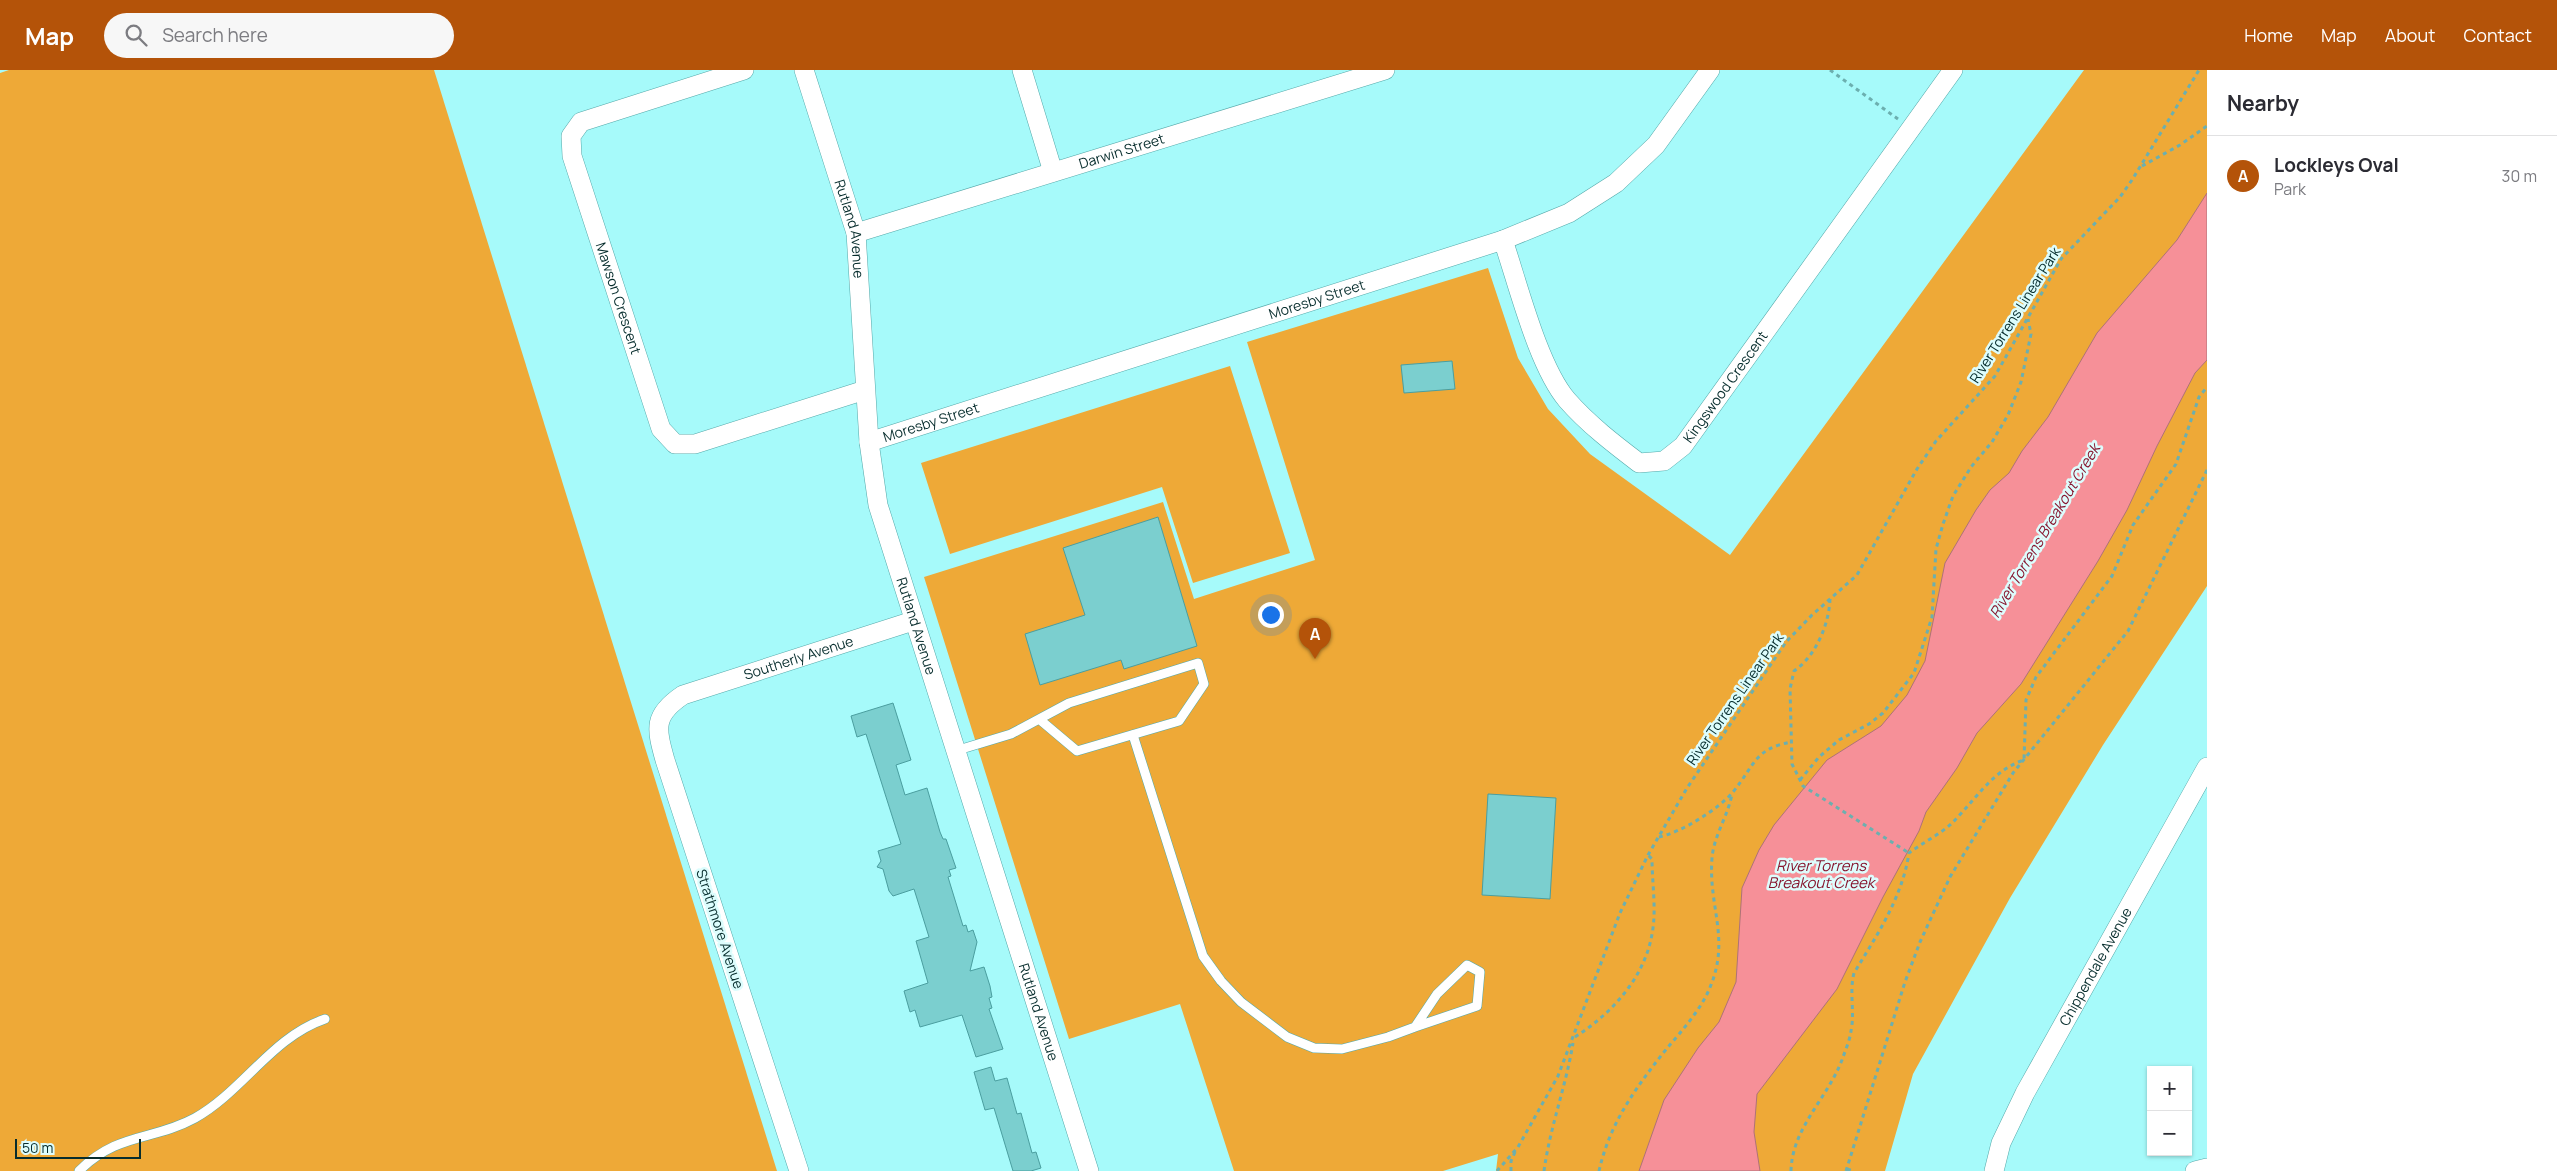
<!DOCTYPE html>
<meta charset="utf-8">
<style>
body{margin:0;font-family:Manrope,sans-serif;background:#f7f7f7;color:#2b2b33}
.controls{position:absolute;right:15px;bottom:15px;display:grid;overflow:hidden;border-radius:0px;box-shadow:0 1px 4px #0004}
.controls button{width:45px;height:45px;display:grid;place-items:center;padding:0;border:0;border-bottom:1px solid #e1e1e2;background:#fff;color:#2b2b33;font:25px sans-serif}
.scale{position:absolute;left:15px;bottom:12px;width:126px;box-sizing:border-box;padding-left:5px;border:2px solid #072d2d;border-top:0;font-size:14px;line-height:18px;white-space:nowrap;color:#072d2d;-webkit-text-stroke:4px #ddfdfd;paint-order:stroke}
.you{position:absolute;left:1270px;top:544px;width:18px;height:18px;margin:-12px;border:4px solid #fff;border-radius:50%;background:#1a73e8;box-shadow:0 0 0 8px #1a73e833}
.badge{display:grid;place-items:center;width:32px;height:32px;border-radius:50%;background:#b45309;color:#fff;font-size:16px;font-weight:700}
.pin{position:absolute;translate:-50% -41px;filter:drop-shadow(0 1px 2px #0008)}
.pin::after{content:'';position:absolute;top:26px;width:18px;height:15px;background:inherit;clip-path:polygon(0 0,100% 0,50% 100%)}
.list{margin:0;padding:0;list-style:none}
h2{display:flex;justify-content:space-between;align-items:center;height:65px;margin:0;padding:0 20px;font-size:21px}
h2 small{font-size:16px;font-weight:400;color:#7c7c81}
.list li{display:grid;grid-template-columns:32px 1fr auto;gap:15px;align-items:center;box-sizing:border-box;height:80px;padding:0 20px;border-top:1px solid #e1e1e2}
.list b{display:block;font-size:19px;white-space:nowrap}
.list p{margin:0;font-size:16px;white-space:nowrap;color:#7c7c81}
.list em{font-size:16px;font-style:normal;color:#7c7c81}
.icon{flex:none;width:28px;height:28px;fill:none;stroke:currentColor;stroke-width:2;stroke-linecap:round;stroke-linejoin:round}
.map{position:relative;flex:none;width:2207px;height:1101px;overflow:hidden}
header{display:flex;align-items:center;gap:30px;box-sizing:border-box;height:70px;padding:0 25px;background:#b45309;color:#fff}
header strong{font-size:24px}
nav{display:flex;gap:28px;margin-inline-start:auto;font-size:18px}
.search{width:350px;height:45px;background:#f7f7f7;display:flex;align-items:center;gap:12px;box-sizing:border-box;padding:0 18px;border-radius:28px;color:#7c7c81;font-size:19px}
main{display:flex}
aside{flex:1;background:#fff}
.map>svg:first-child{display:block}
.green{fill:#eea937}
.water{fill:#f69098;stroke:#ae7278}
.building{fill:#7bcfcf;stroke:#4a9e9f}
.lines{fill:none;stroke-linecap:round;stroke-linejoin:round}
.lane-casing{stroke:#54a8a9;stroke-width:10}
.street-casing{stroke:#54a8a9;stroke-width:20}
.path{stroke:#6cafaf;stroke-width:3;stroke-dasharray:4 4;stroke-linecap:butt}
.lane{stroke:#fff;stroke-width:9}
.street{stroke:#fff;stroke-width:19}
.labels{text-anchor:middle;stroke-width:5;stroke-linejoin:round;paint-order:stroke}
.street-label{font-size:14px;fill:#072d2d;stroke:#ddfdfd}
.water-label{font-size:15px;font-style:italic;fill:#87152e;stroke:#ddfdfd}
</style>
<header>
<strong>Map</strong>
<div class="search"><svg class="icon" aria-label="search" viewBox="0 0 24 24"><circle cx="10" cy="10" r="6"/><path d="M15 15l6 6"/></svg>Search here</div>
<nav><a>Home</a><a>Map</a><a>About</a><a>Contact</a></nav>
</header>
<main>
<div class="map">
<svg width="2207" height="1101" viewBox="0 0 2207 1101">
<rect width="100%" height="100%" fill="#a6fafa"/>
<g class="green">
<polygon points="9,0 434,0 777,1101 0,1101 0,3"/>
<polygon points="2084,0 2207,0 2207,516 2103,675 2010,828 1913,1004 1885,1101 1496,1101 1498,1084 1443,1101 1234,1101 1180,934 1069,969 924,507 1163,432 1194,529 1315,490 1247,272 1488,198 1518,288 1548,339 1590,384 1730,485"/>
<polygon points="1230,296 1290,483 1193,513 1162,417 950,484 921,393"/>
</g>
<polygon class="water" points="2207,123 2207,290 2195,303 2157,376 2127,440 2098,491 2021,614 1977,663 1957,698 1926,742 1919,761 1883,827 1837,919 1757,1024 1754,1062 1760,1101 1639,1101 1664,1030 1698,978 1719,952 1736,912 1742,818 1759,780 1774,755 1827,690 1881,656 1907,625 1925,591 1945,493 1976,440 1990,420 2009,403 2022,381 2048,347 2097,263 2177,170"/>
<g class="building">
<polygon points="1452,291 1455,319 1404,323 1401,295"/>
<polygon points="1158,447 1197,576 1124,599 1121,590 1040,615 1025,564 1085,545 1063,478"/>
<polygon points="893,633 911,690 896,695 905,725 927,718 940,762 943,769 946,769 956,798 949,800 951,806 948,807 963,856 966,855 968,862 973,860 977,872 970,901 984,897 990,916 992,927 989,928 992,938 989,939 1003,979 976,987 962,945 920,957 915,940 910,942 904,921 928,913 916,871 929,867 914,819 893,826 889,821 883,799 877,797 881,791 878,781 901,774 866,664 857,667 851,646"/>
<polygon points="1488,724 1556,728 1550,829 1482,825"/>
<polygon points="991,997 995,1011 1007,1008 1017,1044 1021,1043 1032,1083 1036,1082 1041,1098 1031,1101 1013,1101 994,1038 985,1040 974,1002"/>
</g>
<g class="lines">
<g class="lane-casing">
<g id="lane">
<polyline points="1133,665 1203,886 1221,911 1241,932 1287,967 1314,978 1342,979 1388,967 1415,957 1437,924 1467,895 1480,902 1477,936 1415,957"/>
<polyline points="955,681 1011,664 1069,633 1198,593 1204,614 1179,651 1077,681 1039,649"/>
<path d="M79,1101C118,1062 153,1071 195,1048C243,1021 272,967 325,949"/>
</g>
</g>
<g class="street-casing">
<g id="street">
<path id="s1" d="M744,0L581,52L571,66L572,86L661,359L675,374H695L865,320"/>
<path id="s2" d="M804,0L856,163L869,372L878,435L1089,1101"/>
<polyline points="1022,0 1053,102"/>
<path id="s3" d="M856,163L1385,0"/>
<path id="s4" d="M1503,170C1518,214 1538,296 1567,330C1588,354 1614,374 1639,393L1664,391L1683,376L1953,0"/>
<path id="s5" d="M869,372L1503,170L1569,143L1616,113L1656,75L1710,0"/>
<path id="s6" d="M799,1101L665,690C656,658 653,645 683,625L913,551"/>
<path id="s7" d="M1994,1101L2001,1073L2025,1023L2207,697"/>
<polyline points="2195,1101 2207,1098"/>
</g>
</g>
<g class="path">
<polyline points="1830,0 1898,49"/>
<polyline points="2142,96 2180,75 2207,56"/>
<path d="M1830,529C1829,555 1815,587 1794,601L1790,619L1792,694L1803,716L1909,783"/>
<polyline points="1800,710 1819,687 1839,670 1869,654 1883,643 1914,603 1932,547 1936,479 1943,454 1953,426 1971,397 1992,372 2008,345 2021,312 2031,264 2028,249"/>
<path d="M1659,767C1680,763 1719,739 1733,722C1755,695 1754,679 1791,672"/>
<path d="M1575,967C1614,942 1647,905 1653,858C1656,836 1652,811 1652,789L1648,785"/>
<polyline points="1847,1099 1853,1101"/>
<polyline points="1497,1101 1518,1077 1558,1006 1620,843 1648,785 1687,718 1786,572 1812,545 1857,505 1917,399 1936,371 1995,306 2061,189 2120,127 2132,110 2199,0"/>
<polyline points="1511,1101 1511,1091 1515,1082"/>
<path d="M1544,1101C1550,1057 1566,1016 1573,973"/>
<path d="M1599,1101C1610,1052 1637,1016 1668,977C1682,961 1699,941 1708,922C1732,870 1708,839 1712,788C1714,765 1728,746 1732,724"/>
<path d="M1791,1101C1792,1058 1827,1029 1842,990C1845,981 1850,970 1851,961C1855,942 1849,922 1854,903C1877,865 1902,828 1909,783C1922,773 1939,765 1951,754C1974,732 1992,700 2024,690L2026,630L2036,607L2112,506L2133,455L2176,394L2199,327L2207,317"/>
<polyline points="1846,1101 1905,912 1920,872 1950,807 2013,703 2128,561 2207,400"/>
</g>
<use href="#lane" class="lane"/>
<use href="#street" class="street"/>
</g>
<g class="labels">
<g class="street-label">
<text dy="5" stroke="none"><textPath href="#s3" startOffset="278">Darwin Street</textPath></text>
<text dy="5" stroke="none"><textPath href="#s2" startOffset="166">Rutland Avenue</textPath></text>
<text dy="5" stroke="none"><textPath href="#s1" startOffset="358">Mawson Crescent</textPath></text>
<text dy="5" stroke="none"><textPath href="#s5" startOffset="470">Moresby Street</textPath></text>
<text transform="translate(2015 245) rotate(-58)" y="5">River Torrens Linear Park</text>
<text dy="5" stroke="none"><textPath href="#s4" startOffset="391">Kingswood Crescent</textPath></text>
<text dy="5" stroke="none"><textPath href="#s5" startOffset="65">Moresby Street</textPath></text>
<text dy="5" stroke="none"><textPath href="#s2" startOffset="571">Rutland Avenue</textPath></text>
<text dy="5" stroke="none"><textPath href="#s6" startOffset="629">Southerly Avenue</textPath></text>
<text transform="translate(1735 629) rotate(-55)" y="5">River Torrens Linear Park</text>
<text transform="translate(720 859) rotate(72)" y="5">Strathmore Avenue</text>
<text dy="5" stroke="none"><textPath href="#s7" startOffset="229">Chippendale Avenue</textPath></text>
<text dy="5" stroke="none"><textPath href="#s2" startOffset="976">Rutland Avenue</textPath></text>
</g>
<g class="water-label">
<text transform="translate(2045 461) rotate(-59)" y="5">River Torrens Breakout Creek</text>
<text x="1821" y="801">River Torrens<tspan x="1821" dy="17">Breakout Creek</tspan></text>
</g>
</g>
</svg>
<div class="controls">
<button>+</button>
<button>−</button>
</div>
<div class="scale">50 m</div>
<div class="you"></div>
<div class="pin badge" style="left:1315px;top:589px">A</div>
</div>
<aside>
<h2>Nearby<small></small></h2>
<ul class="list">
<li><span class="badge">A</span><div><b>Lockleys Oval</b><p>Park</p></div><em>30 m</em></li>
</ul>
</aside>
</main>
